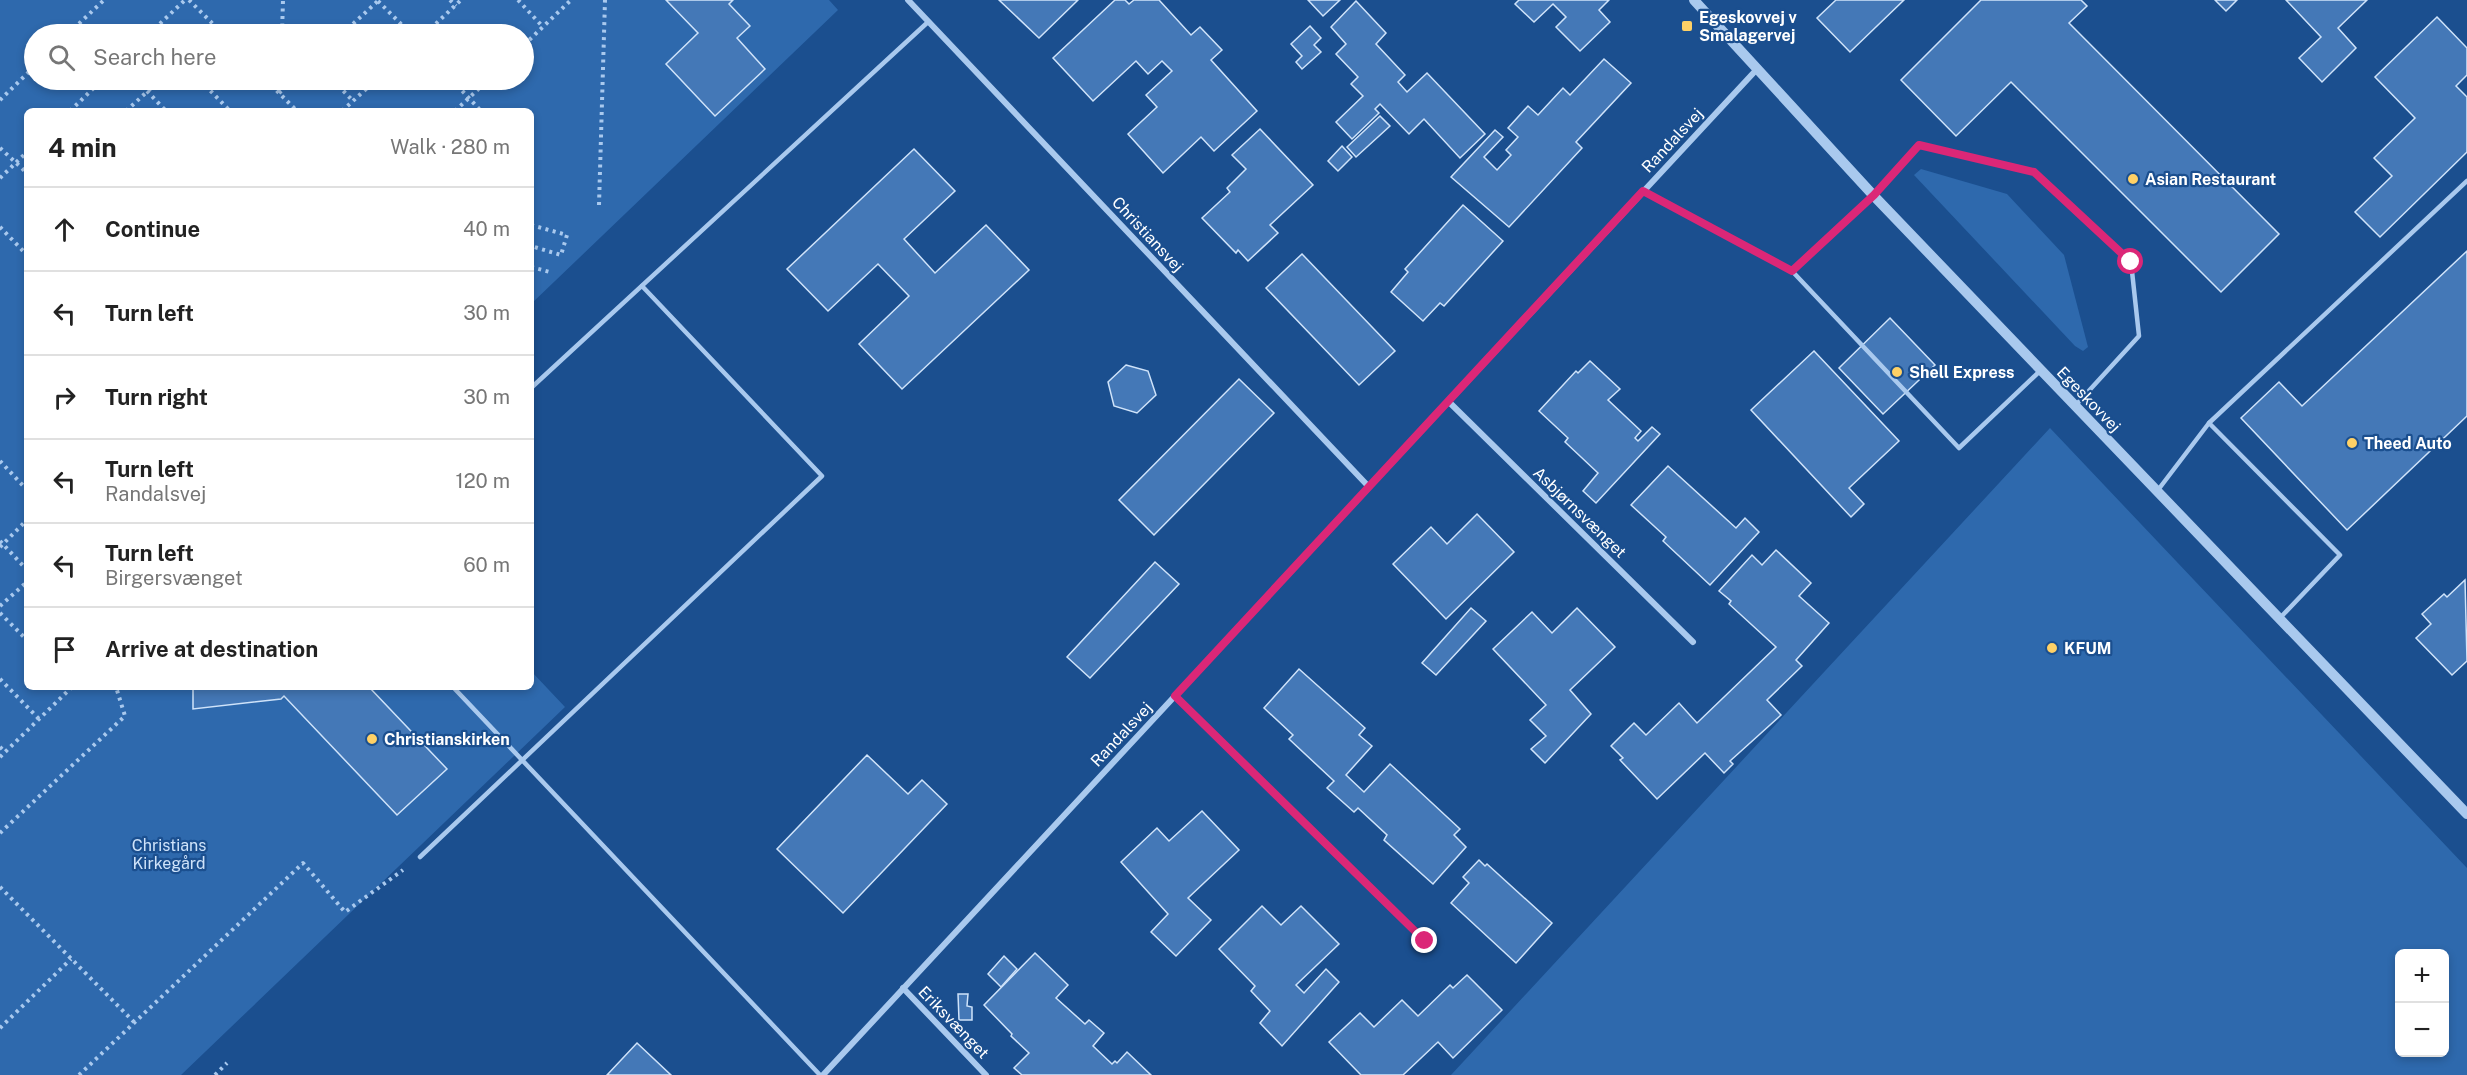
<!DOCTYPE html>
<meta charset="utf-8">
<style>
body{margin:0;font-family:"Public Sans",sans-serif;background:#f2f2f2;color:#222}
.controls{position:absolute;right:18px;bottom:18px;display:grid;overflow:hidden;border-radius:9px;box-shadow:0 3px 9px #0003}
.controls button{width:54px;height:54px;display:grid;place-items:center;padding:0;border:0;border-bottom:2px solid #e0e0e0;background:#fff;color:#222;font:30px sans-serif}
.stop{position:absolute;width:18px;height:18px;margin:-14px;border:4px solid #db2777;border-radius:50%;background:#fff}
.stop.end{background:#db2777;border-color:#fff;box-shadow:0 2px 6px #0008}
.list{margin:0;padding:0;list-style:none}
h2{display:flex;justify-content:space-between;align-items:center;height:78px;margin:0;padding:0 24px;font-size:26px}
h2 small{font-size:20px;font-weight:400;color:#767676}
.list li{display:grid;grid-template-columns:39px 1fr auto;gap:18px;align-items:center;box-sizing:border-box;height:84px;padding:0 24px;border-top:2px solid #e0e0e0}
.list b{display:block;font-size:22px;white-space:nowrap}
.list p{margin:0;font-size:20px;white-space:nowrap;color:#767676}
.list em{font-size:20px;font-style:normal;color:#767676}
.icon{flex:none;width:33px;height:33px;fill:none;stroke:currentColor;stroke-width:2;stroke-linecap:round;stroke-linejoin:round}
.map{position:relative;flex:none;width:2467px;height:1075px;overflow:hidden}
.search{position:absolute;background:#fff;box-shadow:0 3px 9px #0003;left:24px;top:24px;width:510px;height:66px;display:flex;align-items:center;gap:15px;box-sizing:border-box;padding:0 21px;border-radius:33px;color:#767676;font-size:22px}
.panel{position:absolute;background:#fff;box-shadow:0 3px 9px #0003;left:24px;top:108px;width:510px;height:582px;border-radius:9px}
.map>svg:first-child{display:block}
.green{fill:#2e69ad;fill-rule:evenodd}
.building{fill:#4478b7;stroke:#cfe3fa;stroke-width:1.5}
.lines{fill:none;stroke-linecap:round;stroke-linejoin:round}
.path{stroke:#a9c9ee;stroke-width:4;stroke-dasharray:3 4.5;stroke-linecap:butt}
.service{stroke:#a9c9ee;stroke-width:4.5}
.minor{stroke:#a9c9ee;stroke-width:6}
.tertiary{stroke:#a9c9ee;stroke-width:10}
.route{stroke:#db2777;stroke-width:8}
.poi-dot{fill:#ffd166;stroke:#1b4f8f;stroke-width:2}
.labels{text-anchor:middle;stroke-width:4.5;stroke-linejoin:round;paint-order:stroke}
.poi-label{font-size:16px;font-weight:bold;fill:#fff;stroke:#1b4f8f;text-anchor:start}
.street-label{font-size:16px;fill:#fff;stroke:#1b4f8f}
.park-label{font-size:16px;fill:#cfe3fa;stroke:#1b4f8f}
</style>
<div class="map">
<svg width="2467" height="1075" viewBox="0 0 2467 1075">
<rect width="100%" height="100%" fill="#1b4f8f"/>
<g class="green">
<path d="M0,0H829L838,10L531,304V111H27V687H531V671L565,707L181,1075H0ZM34,34H524V80H34Z"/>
<polygon points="1921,169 2007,194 2064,255 2088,347 2083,351 2075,346 1914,175"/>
<path d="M2050,428L2467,868V1075H1451ZM2400,954H2444V1052H2400Z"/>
</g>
<g class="building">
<polygon points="666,0 733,0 729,4 750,26 737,38 765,69 715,116 666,64 698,33"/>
<polygon points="999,0 1078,0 1039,38"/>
<polygon points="1115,0 1125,0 1129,4 1134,0 1159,0 1191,35 1200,27 1222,50 1211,60 1257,111 1214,151 1201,137 1163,173 1128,134 1157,107 1146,95 1172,71 1162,61 1148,74 1136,61 1093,101 1053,58"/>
<polygon points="1308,0 1340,0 1323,16"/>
<polygon points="1519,0 1609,0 1599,10 1610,22 1580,51 1556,27 1566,17 1553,4 1534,22 1515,4"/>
<polygon points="1836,0 1904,0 1850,52 1817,18"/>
<polygon points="1981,0 2081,0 2087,6 2069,23 2279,234 2221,292 2011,82 1956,136 1901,80"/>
<polygon points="2215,0 2237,0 2226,11"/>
<polygon points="2286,0 2367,0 2338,28 2356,48 2322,82 2299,58 2321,37"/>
<polygon points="1356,1 1386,33 1376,44 1405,75 1398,82 1407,92 1427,73 1485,134 1460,158 1424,119 1409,134 1380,104 1375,109 1379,113 1352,139 1336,122 1363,96 1351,84 1358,77 1336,54 1346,44 1331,27"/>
<polygon points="2437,17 2467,48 2467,75 2456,86 2467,97 2467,152 2380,237 2355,212 2392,176 2374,158 2415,118 2375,77"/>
<polygon points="1310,26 1321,38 1314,45 1321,52 1302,69 1296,62 1302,56 1291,44"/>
<polygon points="1604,59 1631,83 1576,142 1582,148 1509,227 1451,177 1495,130 1503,137 1484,157 1497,170 1511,155 1506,150 1518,137 1508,128 1528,106 1538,115 1563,88 1570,95"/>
<polygon points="1380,116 1390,126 1356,157 1347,147"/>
<polygon points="1260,129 1313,185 1270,225 1278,233 1248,261 1238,250 1236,253 1202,218 1230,192 1227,188 1246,169 1232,155"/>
<polygon points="1342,146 1352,157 1338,171 1328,161"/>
<polygon points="914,149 955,191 904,239 935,273 986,225 1029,270 902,389 859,344 909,296 878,264 828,311 787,269"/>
<polygon points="1463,205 1503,241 1444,306 1440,303 1423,321 1391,292 1408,272 1405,269"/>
<polygon points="2467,251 2467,416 2347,530 2241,418 2279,382 2302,406"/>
<polygon points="1302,254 1395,351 1359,385 1266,288"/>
<polygon points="1890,318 1935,365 1883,414 1839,368"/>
<polygon points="1814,351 1899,441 1849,488 1864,504 1851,517 1751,410"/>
<polygon points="1590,361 1620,389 1608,400 1641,431 1635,438 1638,441 1652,427 1660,434 1596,503 1583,491 1598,473 1565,442 1568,438 1539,411 1576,371 1578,373"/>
<polygon points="1126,365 1148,371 1156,395 1137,413 1114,406 1108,382"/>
<polygon points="1239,379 1274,413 1154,535 1119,500"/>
<polygon points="1668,466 1736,528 1745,518 1759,532 1710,585 1663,541 1666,537 1631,505"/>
<polygon points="1477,514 1514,552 1446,619 1393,564 1431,527 1447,544"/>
<polygon points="1776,550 1811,583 1799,596 1829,623 1796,660 1802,666 1767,700 1781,715 1730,761 1733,764 1724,773 1705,753 1657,799 1620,760 1623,758 1611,746 1634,723 1646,735 1679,703 1697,723 1776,647 1729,604 1731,601 1719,591 1752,555 1762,565"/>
<polygon points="1155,562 1179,584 1090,678 1067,657"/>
<polygon points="2465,580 2467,661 2452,675 2416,638 2431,624 2422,614 2444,594 2447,597"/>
<polygon points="1471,608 1486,621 1436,675 1422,663"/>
<polygon points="1577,608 1615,647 1570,690 1591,714 1545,763 1531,749 1546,736 1530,720 1546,705 1493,649 1532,612 1552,633"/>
<polygon points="1299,669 1365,728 1359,735 1372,746 1346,775 1364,792 1390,764 1460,829 1454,835 1466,847 1433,884 1384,840 1387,835 1358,808 1354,812 1327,788 1334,781 1289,739 1293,735 1264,708"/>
<polygon points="193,687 369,687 447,769 397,815 284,696 281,699 193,709"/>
<polygon points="867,755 908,794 922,780 947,804 843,913 777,849"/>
<polygon points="1202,811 1239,850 1188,898 1211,920 1176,956 1151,932 1168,914 1121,862 1157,828 1169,841"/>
<polygon points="1479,860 1485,866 1487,864 1552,923 1516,963 1451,903 1469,883 1463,877"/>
<polygon points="1262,906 1281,925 1301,906 1339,944 1296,985 1304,993 1326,969 1339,982 1282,1046 1260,1023 1270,1011 1251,991 1255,986 1219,949"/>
<polygon points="1035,953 1068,985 1056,998 1085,1024 1089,1020 1104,1033 1093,1046 1112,1064 1115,1061 1117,1063 1127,1052 1151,1075 1022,1075 1014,1068 1029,1053 1011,1036 1012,1034 984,1005"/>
<polygon points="1004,956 1017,969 1001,987 988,974"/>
<polygon points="1467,975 1502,1010 1453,1058 1438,1042 1403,1075 1361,1075 1329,1042 1360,1013 1374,1027 1402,1000 1418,1016 1450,985 1453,988"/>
<polygon points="958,994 968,994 967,1006 972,1007 972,1020 959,1020"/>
<polygon points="637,1043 671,1075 607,1075"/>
</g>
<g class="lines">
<g class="path">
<polyline points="189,0 223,34"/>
<polyline points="450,0 456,6"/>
<polyline points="518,0 543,27"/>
<polyline points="378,1 411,34"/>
<polyline points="349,28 355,34"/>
<polyline points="68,34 104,0"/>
<polyline points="149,34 185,0"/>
<polyline points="208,34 216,27"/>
<polyline points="282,34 283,0"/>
<polyline points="342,34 379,0"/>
<polyline points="425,34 461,0"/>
<polyline points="524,45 571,0"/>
<polyline points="200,80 230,111"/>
<polyline points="266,80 297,111"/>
<polyline points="333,80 353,101"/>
<polyline points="452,80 481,111"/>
<polyline points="147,91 166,111"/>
<polyline points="279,93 294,80"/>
<polyline points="0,100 34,67"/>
<polyline points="70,111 102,80"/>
<polyline points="126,111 160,80"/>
<polyline points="342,111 376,80"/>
<polyline points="455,111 488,80"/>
<polyline points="0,148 27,173"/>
<polyline points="0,178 27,152"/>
<polyline points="599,205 605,0"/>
<polyline points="531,225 567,235 561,255 531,246"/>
<polyline points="0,227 27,255"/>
<polyline points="531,267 550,272"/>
<polyline points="0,461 27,490"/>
<polyline points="0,541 27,570"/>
<polyline points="0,547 27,520"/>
<polyline points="0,606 27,582"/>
<polyline points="0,613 27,640"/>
<polyline points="0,679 39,719"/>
<polyline points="0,747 5,752"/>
<polyline points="0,757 72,687"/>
<polyline points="0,833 125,716 116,687"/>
<polyline points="0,887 135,1023"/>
<polyline points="0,1028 71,959"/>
<polyline points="79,1075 303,863 345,912 403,870"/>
<polyline points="215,1075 227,1063"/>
</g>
<g class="service">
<polyline points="1643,191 1792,271"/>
<polyline points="2041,370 1959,448 1792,271 1873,195 1919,145 2034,172 2131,262 2139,336 2075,406"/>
<polyline points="531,388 928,22"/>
<polyline points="2209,423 2340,555 2280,618"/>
<polyline points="2158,490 2209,423 2467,181"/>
<polyline points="453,687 820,1075"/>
<polyline points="420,857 822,476 642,286"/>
</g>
<g class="minor">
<polyline points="908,0 1369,487"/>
<polyline points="1448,401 1693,642"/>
<polyline points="1175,696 1425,941"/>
<polyline points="903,988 986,1075"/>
<polyline points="823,1075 1758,68"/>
</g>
<polyline class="tertiary" points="1694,0 1873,195 2467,814"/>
</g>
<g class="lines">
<polyline class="route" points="1425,941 1175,696 1643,191 1792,271 1874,195 1919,145 2034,172 2131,262"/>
</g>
<g class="poi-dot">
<rect x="1681" y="20" width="12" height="12" rx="3"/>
<circle cx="2133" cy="179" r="6"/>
<circle cx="1897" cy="372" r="6"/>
<circle cx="2352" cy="443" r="6"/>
<circle cx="2052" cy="648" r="6"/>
<circle cx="372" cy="739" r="6"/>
</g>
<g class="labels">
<g class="poi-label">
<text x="1699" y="23">Egeskovvej v<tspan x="1699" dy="18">Smalagervej</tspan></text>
<text x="2145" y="185">Asian Restaurant</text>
<text x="1909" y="378">Shell Express</text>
<text x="2364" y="449">Theed Auto</text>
<text x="2064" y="654">KFUM</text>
<text x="384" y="745">Christianskirken</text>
</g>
<g class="street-label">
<text transform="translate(1672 140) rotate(-47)" y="6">Randalsvej</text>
<text transform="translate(1148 234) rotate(47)" y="6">Christiansvej</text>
<text transform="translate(2089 399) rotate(46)" y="6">Egeskovvej</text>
<text transform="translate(1580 512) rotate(44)" y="6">Asbjørnsvænget</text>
<text transform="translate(1121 734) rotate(-47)" y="6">Randalsvej</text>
<text transform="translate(954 1022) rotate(46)" y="6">Eriksvænget</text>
</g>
<g class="park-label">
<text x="169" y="851">Christians<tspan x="169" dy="18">Kirkegård</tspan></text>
</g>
</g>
</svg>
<div class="controls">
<button>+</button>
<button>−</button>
</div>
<div class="stop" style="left:2131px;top:262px"></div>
<div class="stop end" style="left:1425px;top:941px"></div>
<div class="search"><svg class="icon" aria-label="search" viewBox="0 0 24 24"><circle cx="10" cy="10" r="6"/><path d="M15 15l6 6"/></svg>Search here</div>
<section class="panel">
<h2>4 min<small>Walk · 280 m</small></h2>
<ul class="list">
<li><svg class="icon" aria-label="ahead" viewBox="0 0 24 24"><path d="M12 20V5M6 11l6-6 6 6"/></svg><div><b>Continue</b></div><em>40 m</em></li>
<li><svg class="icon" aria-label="left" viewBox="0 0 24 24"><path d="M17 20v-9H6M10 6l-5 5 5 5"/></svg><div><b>Turn left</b></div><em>30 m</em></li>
<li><svg class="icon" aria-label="right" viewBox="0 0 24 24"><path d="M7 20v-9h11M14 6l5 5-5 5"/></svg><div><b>Turn right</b></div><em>30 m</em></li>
<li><svg class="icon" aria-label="left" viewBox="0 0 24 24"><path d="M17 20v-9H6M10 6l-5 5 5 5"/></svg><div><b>Turn left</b><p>Randalsvej</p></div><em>120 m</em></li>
<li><svg class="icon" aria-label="left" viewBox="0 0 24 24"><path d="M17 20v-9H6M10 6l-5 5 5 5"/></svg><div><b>Turn left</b><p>Birgersvænget</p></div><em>60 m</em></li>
<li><svg class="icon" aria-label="arrive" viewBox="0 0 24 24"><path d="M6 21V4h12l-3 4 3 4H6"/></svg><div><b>Arrive at destination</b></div></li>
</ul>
</section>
</div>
